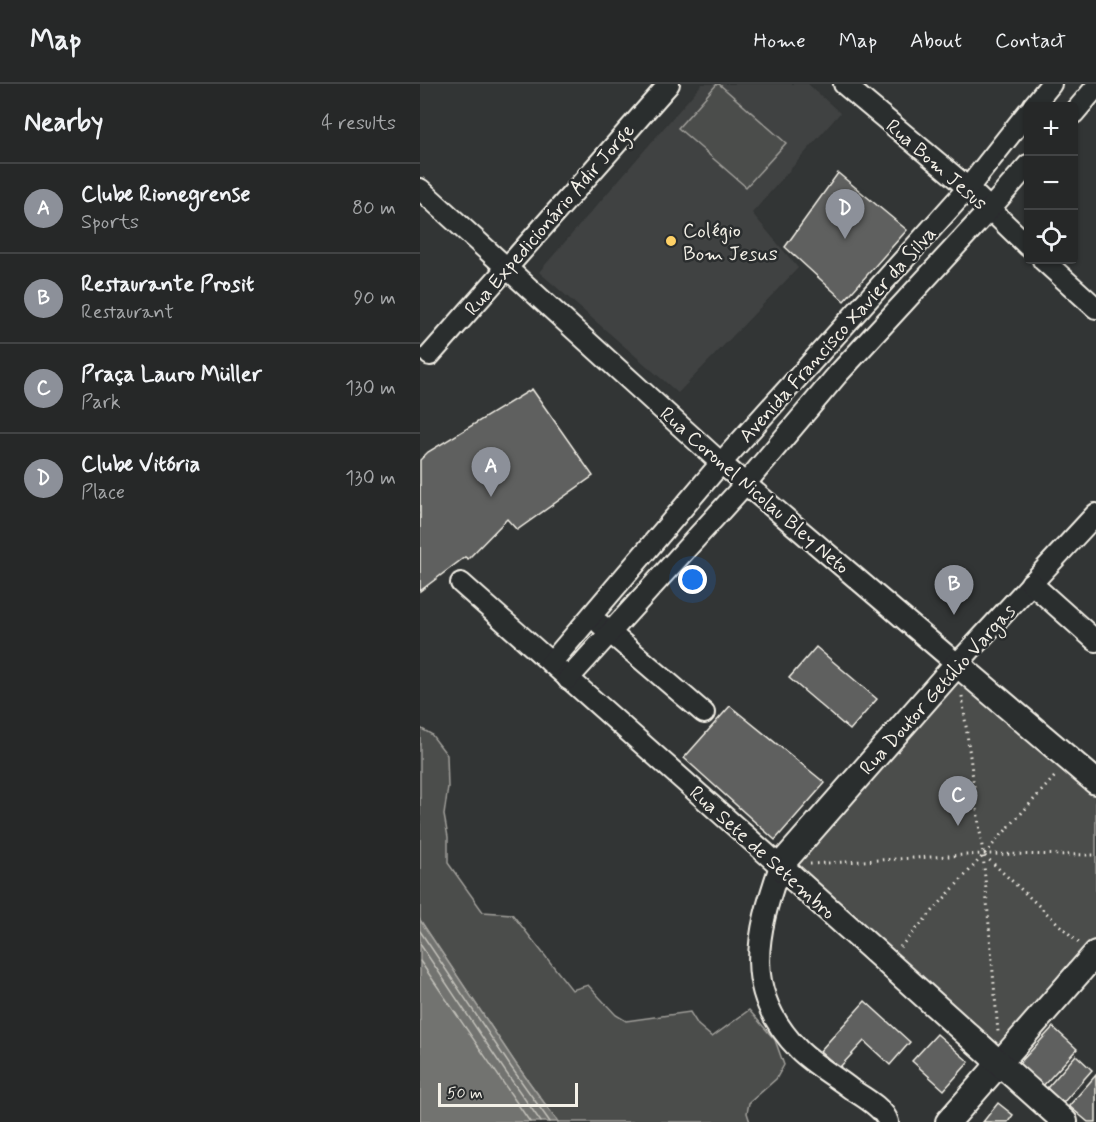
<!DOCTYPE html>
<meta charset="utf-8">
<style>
body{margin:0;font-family:Mynerve,sans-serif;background:#323434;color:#f1f3f6}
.controls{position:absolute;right:18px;top:18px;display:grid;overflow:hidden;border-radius:6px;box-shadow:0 2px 4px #0004}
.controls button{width:54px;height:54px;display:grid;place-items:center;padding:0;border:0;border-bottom:2px solid #424445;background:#262828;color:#f1f3f6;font:30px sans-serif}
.scale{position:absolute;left:18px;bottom:15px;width:140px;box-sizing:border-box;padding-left:6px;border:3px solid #f4f1e8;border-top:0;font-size:16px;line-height:21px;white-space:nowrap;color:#f4f1e8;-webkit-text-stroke:4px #2a2d2e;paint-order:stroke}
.you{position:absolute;left:273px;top:496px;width:21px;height:21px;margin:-15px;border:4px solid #fff;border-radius:50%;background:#1a73e8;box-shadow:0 0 0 9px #1a73e833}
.badge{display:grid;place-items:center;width:39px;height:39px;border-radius:50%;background:#8c9099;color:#fff;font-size:20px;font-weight:700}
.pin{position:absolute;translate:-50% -50px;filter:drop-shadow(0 2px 3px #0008)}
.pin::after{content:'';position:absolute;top:32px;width:21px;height:18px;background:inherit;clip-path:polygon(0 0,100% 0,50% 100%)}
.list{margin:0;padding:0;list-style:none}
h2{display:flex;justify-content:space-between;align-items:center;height:78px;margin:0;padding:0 24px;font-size:26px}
h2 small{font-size:20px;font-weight:400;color:#a4a6a8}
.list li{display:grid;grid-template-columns:39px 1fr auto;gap:18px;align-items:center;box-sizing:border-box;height:90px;padding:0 24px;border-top:2px solid #424445}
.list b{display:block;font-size:22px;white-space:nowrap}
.list p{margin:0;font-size:20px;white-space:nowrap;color:#a4a6a8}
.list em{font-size:20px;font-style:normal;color:#a4a6a8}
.icon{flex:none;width:33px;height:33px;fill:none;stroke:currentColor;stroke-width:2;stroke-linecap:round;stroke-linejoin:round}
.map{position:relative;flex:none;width:676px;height:1038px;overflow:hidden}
header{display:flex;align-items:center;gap:36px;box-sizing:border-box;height:84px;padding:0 30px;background:#262828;border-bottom:2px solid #424445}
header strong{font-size:28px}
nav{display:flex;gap:33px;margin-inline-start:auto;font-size:21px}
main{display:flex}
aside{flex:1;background:#262828}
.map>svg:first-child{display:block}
.built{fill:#404242}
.green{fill:#4b4d4c;stroke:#a09f9a;stroke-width:1.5}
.water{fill:#727370;stroke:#a6a5a0;stroke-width:1.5}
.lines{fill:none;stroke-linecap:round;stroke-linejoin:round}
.shore{stroke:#c0bfb8;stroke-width:1.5}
.building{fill:#5f605f;stroke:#f4f1e8;stroke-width:1.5}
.minor-casing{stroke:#f4f1e8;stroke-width:24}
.major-casing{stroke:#f4f1e8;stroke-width:28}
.path{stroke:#f4f1e8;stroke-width:3;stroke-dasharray:1.5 4.5;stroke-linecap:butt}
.minor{stroke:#2a2d2e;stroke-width:20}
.major{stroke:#2a2d2e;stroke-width:24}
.poi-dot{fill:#ffd166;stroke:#2a2d2e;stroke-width:2}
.labels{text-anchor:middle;stroke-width:5;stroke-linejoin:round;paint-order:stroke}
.street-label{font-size:20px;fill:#f4f1e8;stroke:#2a2d2e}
.poi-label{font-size:20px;fill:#f4f1e8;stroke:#2a2d2e;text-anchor:start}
</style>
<header>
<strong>Map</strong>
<nav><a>Home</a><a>Map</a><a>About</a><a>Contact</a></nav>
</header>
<main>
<aside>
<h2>Nearby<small>4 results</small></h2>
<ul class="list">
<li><span class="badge">A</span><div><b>Clube Rionegrense</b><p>Sports</p></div><em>80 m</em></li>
<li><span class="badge">B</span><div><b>Restaurante Prosit</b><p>Restaurant</p></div><em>90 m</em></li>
<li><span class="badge">C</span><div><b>Praça Lauro Müller</b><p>Park</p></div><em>130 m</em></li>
<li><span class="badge">D</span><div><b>Clube Vitória</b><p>Place</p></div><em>130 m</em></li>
</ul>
</aside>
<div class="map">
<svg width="676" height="1038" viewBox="0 0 676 1038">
<rect width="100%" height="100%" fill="#323535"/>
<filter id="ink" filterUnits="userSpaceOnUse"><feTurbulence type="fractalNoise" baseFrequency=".0167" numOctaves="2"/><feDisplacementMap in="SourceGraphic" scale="12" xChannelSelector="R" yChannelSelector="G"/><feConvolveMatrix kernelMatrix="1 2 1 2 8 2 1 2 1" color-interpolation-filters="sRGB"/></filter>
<g filter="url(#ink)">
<polygon class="built" points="282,0 388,0 420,29 332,129 378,184 258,309 119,188"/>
<g class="green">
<polygon points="297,0 299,0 366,59 326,103 258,44"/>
<polygon points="541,581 676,701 676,869 580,978 364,782"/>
<polygon points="0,644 11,650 27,671 28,703 24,731 28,753 28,779 63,828 92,830 152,906 168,901 196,931 206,937 270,928 278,941 292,953 329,926 355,956 364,981 356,995 329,1019 327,1029 330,1038 138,1038 96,980 0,836"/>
</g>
<polygon class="water" points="0,836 96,980 138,1038 0,1038"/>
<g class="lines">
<g class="shore">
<polyline points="0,847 91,983 130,1038"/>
<polyline points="0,860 85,987 121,1038"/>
<polyline points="0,877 110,1038"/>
</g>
</g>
<g class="building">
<polygon points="418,89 487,146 424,217 365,163"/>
<polygon points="112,305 173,392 97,446 87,435 48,475 45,473 0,507 0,376 8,368"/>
<polygon points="396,563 457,615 430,646 369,594"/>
<polygon points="310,622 405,699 355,756 264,674"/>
<polygon points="445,917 490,958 470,981 444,957 419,984 400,967"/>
<polygon points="633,943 657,965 621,1004 597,982"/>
<polygon points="517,950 549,978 524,1006 492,977"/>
<polygon points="656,971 672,986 643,1019 627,1004"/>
<polygon points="676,991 676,1038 668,1038 649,1022"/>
<polygon points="578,1019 593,1031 588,1038 563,1038"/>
</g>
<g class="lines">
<g class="minor-casing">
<g id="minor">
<polyline points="424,0 548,104 608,162"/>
<polyline points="613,22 631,0"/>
<polyline points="654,29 676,3"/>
<polyline points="0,105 301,379 537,580 676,430"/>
<polyline points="623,176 676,224"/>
<polyline points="10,271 249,0"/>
<path d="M41,499L360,782C336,852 322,908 379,966C394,981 415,992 431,1005C443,1013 464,1024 468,1038"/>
<polyline points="611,499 676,557"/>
<polyline points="180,540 284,629"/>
<polyline points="131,579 301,379 548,104 608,28"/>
<polyline points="148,595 326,399 417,291 569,126 608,81"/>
</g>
</g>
<g class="major-casing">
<g id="major">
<polyline points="528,1038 676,869"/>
<polyline points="645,1038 360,782 537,580 676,698"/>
</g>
</g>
<g class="path">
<polyline points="542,612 563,770 578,948"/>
<polyline points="565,772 659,859"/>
<polyline points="390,780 563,770 676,771"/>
<polyline points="480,863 637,690"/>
</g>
<use href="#minor" class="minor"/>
<use href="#major" class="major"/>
</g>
</g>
<circle class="poi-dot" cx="251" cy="157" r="6"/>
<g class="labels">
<g class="street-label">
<text transform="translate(517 80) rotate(41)" y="7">Rua Bom Jesus</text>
<text transform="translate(129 135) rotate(-49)" y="7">Rua Expedicionário Adir Jorge</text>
<text transform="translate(417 250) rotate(-48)" y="7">Avenida Francisco Xavier da Silva</text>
<text transform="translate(335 406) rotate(41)" y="7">Rua Coronel Nicolau Bley Neto</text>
<text transform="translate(517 605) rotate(-48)" y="7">Rua Doutor Getúlio Vargas</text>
<text transform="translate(343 768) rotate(42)" y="7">Rua Sete de Setembro</text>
</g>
<g class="poi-label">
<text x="263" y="153">Colégio<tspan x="263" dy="23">Bom Jesus</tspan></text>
</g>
</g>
</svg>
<div class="controls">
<button>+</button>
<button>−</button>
<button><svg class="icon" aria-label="locate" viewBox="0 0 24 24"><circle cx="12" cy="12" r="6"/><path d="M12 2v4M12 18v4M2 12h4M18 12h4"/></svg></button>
</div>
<div class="scale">50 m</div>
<div class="you"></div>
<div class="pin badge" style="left:71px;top:413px">A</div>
<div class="pin badge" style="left:534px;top:531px">B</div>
<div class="pin badge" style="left:538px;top:742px">C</div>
<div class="pin badge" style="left:425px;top:155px">D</div>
</div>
</main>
